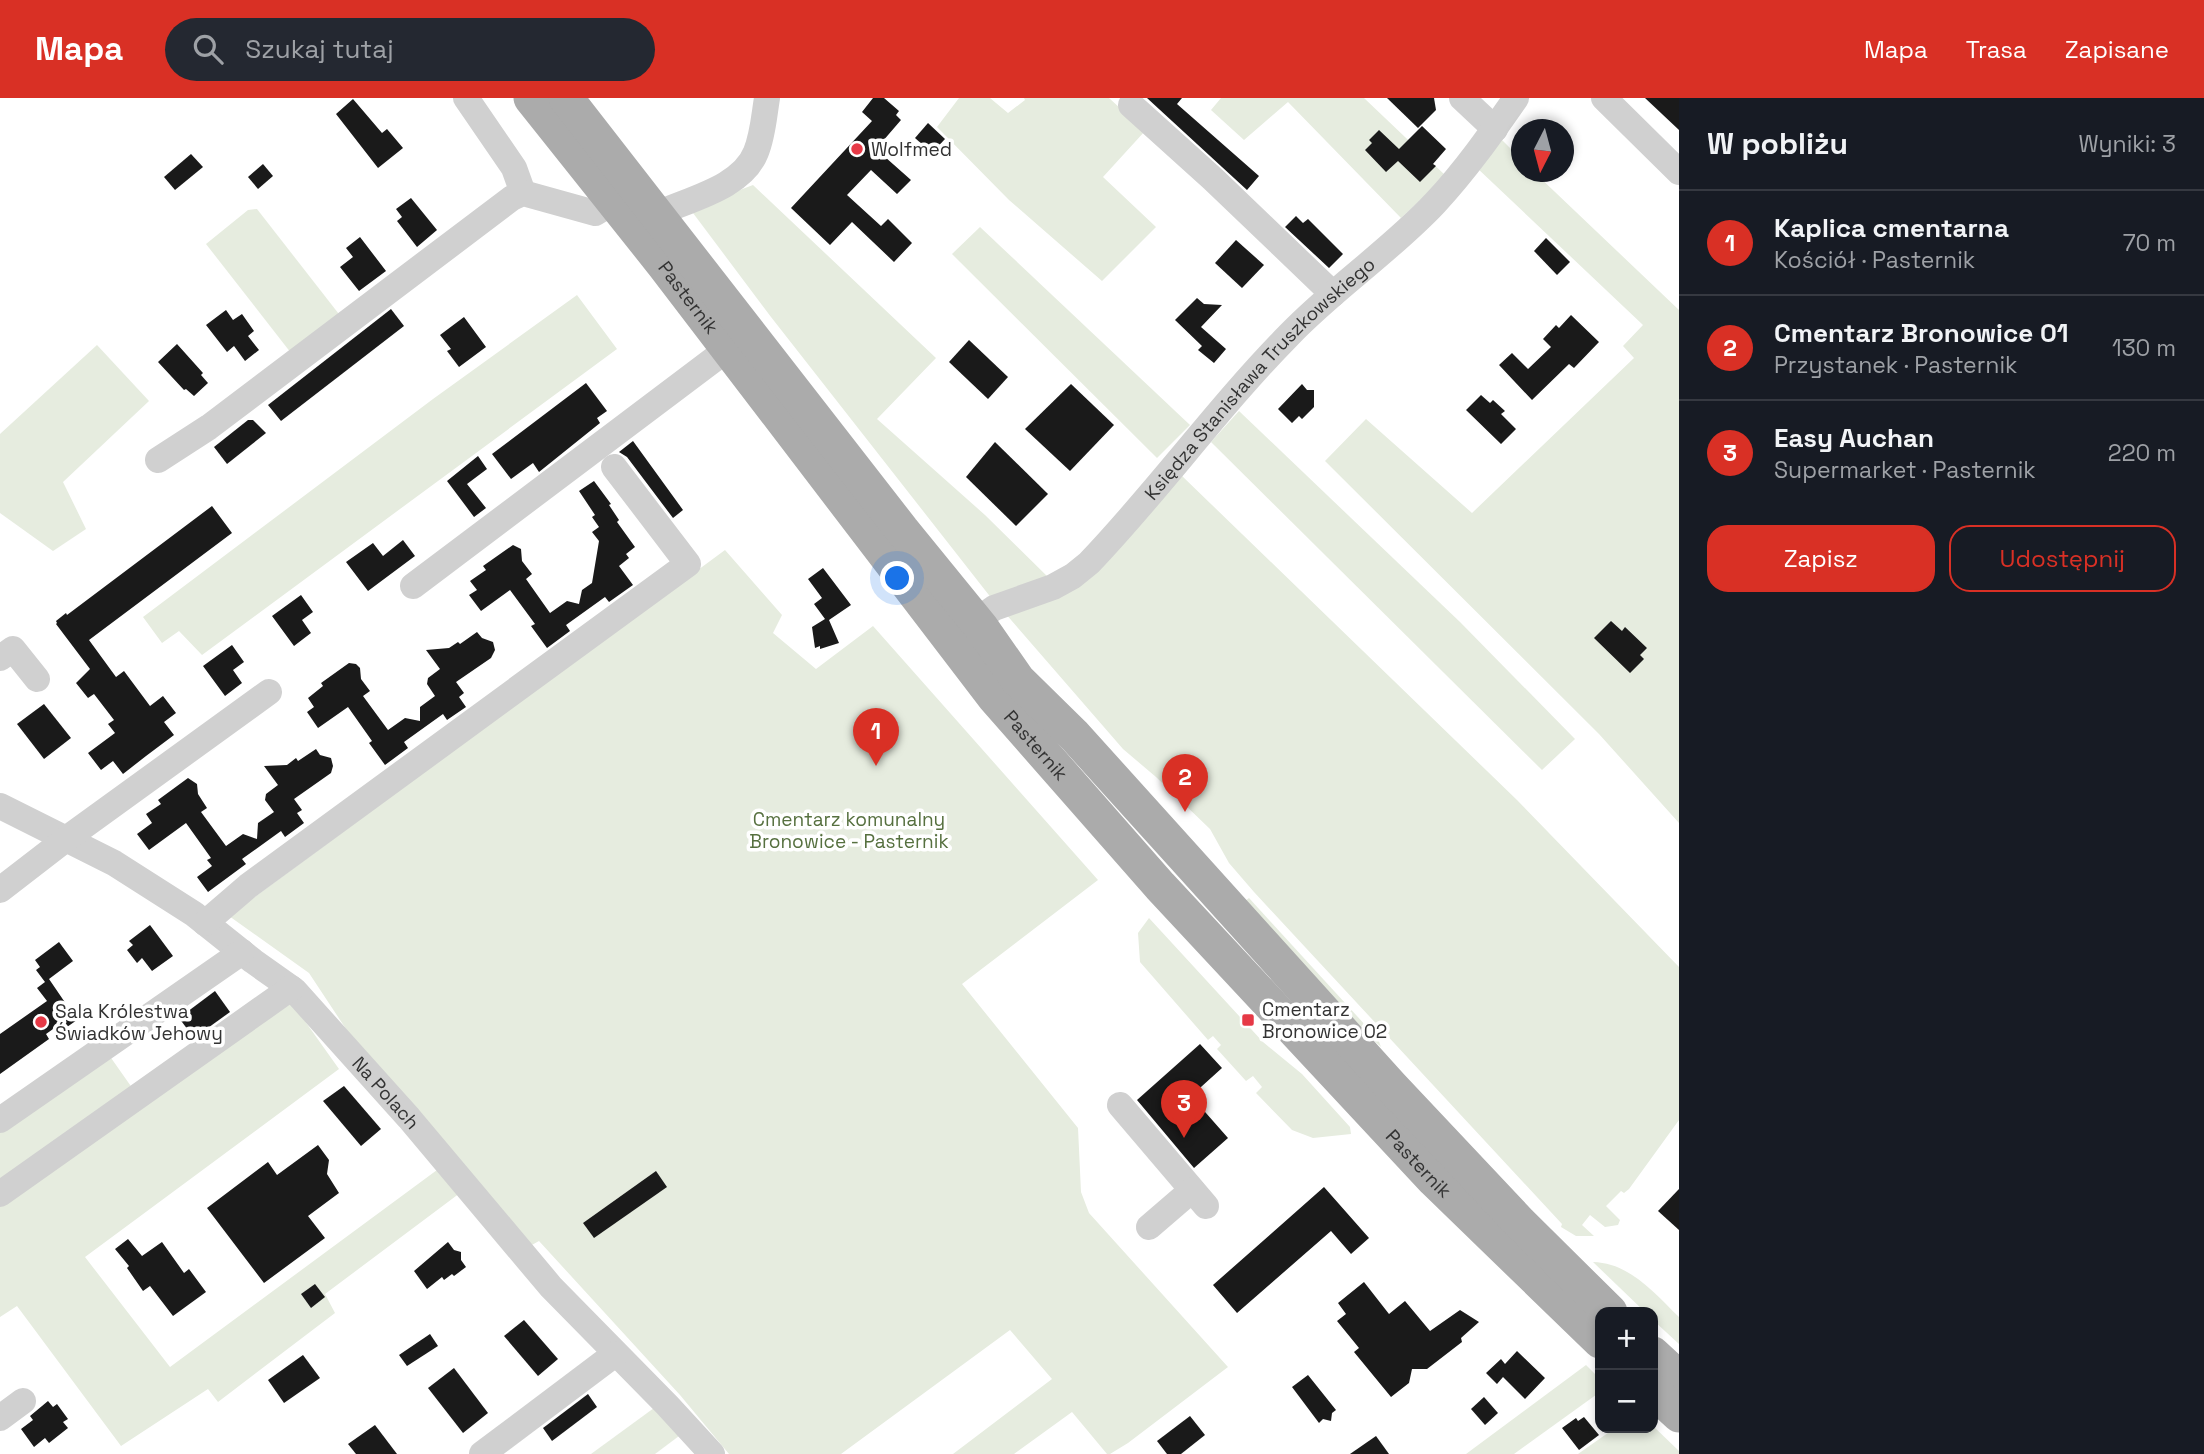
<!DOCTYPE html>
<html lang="pl">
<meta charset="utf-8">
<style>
body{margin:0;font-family:"Space Grotesk",sans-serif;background:#242831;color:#f1f3f6}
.controls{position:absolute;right:21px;bottom:21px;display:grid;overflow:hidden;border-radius:14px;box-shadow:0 4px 10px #0003}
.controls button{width:63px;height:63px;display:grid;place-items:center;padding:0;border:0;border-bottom:2px solid #363941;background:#171b24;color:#f1f3f6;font:35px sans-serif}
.compass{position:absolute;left:1511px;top:21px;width:63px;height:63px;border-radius:50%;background:#171b24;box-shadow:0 4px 10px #0003;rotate:186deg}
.you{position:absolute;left:898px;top:481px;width:24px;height:24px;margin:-18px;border:5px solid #fff;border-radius:50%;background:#1a73e8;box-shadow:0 0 0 10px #1a73e833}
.badge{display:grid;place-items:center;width:46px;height:46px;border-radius:50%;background:#d93025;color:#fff;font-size:23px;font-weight:700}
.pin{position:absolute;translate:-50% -58px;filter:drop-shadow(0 2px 4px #0008)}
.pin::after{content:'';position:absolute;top:37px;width:24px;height:21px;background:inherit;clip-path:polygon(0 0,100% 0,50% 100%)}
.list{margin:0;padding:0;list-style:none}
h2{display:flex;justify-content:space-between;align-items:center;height:91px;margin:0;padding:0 28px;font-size:30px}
h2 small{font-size:23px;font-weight:400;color:#9ea1a6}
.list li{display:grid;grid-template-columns:46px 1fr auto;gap:21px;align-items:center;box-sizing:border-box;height:105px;padding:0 28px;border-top:2px solid #363941}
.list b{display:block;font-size:26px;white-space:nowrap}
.list p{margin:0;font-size:23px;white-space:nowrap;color:#9ea1a6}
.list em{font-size:23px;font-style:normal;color:#9ea1a6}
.actions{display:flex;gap:14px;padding:21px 28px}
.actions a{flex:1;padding:16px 0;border:2px solid #d93025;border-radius:21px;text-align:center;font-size:24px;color:#d93025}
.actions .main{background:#d93025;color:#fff}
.icon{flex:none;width:38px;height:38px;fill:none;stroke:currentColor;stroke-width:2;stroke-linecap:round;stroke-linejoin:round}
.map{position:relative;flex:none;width:1679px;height:1356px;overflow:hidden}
header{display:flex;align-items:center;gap:42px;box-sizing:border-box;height:98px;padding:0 35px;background:#d93025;color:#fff}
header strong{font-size:33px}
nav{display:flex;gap:38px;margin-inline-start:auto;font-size:24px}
.search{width:490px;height:63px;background:#242831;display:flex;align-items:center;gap:18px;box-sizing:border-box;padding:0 24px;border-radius:38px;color:#9ea1a6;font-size:26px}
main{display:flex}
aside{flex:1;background:#171b24}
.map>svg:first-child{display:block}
.green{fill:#e6ecdf}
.building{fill:#1a1a1a}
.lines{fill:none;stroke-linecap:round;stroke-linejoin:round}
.minor{stroke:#d0d0d0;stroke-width:26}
.major{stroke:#ababab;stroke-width:35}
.poi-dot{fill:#e63946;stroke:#fff;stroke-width:2.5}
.labels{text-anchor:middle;stroke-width:7;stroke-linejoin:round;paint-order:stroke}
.poi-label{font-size:19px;fill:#333;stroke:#fff;text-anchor:start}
.street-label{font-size:19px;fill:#333;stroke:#fff}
.park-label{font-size:19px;fill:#56703f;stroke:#fff}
</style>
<header>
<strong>Mapa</strong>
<div class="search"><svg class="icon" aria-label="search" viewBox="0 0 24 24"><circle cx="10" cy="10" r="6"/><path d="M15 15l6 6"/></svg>Szukaj tutaj</div>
<nav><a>Mapa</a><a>Trasa</a><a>Zapisane</a></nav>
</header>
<main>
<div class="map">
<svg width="1679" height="1356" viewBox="0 0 1679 1356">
<rect width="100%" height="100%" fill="#fff"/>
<g class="green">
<polygon points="959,0 990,0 1008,15 1025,2 1024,0 1109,0 1145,33 1103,79 1156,129 1102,183 1009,102 937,29"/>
<polygon points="1221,0 1364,0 1446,78 1401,120 1288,4 1244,42 1211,12"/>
<polygon points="1497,37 1521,61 1521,74 1534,74 1679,212 1679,725 1599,636 1325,363 1366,321 1472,415 1634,260 1623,248 1643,227 1476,69"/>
<polygon points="753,87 936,260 877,321 985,417 1051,482 992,501 771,219 690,111"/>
<polygon points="257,111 342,220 291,255 206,146 248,112"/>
<polygon points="980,129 1190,327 1157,360 952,156"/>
<polygon points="577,197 617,251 202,557 179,533 162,545 143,519 433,301"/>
<polygon points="97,247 149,303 63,384 86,431 53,453 0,415 0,336"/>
<polygon points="1239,313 1460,524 1575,641 1542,672 1211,344"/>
<polygon points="1181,377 1517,702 1679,869 1679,1022 1629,1091 1624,1095 1621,1093 1606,1108 1620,1122 1618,1127 1605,1129 1590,1117 1582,1127 1594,1138 1576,1138 1561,1129 1562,1126 1254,794 1229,765 1210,731 1156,679 1123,651 1005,515"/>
<polygon points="725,452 782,517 773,535 816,571 873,528 1098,782 962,886 1078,1030 1081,1094 1089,1115 1228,1269 1128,1345 1110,1356 1107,1356 1072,1314 1014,1356 953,1356 1052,1281 1010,1232 841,1356 729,1356 680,1297 539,1143 530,1148 348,934 309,875 229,818"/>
<polygon points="1249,800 1378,941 1381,949 1355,925 1244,804"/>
<polygon points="1149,820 1263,944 1302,976 1350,1029 1351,1036 1313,1040 1292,1032 1256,995 1262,989 1253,978 1246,983 1217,951 1221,947 1213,938 1208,942 1140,864 1138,835"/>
<polygon points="280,888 339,971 85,1159 170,1269 437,1072 460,1095 325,1196 335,1215 218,1304 208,1291 121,1348 17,1208 0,1219 0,1030 109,957 135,994"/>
<path d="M1593,1164C1630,1165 1654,1195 1679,1219V1246L1653,1222V1214H1645Z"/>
<polygon points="1586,1267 1600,1281 1600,1294 1514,1356 1466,1356"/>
<polygon points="654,1310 679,1338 655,1356 591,1356"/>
<polygon points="1653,1328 1679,1353 1679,1356 1578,1356 1615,1330 1653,1330"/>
</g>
<g class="building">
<polygon points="873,0 884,0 899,13 896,17 901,22 876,51 911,82 897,96 871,72 847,97 881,128 888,121 912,145 894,164 852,124 830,147 791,110 872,23 862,14"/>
<polygon points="1147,0 1182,0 1177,6 1259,78 1247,92"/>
<polygon points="1387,0 1434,0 1436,12 1418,30"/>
<polygon points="1645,0 1679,0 1679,32"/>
<polygon points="353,1 382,35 387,31 403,50 378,70 336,16"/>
<polygon points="928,25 945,41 932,55 915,40"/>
<polygon points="1422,28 1446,51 1433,66 1436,68 1420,84 1398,63 1386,74 1365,52 1372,45 1369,42 1379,32 1399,51"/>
<polygon points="191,56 203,69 175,92 164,79"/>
<polygon points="263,66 273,78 258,91 248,79"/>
<polygon points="411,100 437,132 417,149 397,123 402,119 396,111"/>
<polygon points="1296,118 1303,125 1308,121 1343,156 1329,170 1285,129"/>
<polygon points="360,139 386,173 359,193 340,169 353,159 346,150"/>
<polygon points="1546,140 1570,164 1557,177 1534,153"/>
<polygon points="1236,142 1264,167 1242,190 1215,165"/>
<polygon points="1197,200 1204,206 1222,207 1201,229 1226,251 1214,265 1198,252 1202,248 1175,222"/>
<polygon points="391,211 404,228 281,323 268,307"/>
<polygon points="226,212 233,222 242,216 254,233 248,238 259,252 245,263 234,248 227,254 206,227"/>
<polygon points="1571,217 1599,244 1574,270 1569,266 1532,302 1499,267 1512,255 1528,271 1551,249 1543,241 1556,227 1559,230"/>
<polygon points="464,219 486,249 459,269 447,253 451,251 440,237"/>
<polygon points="969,242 1008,279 988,301 949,264"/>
<polygon points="177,246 203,275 201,277 208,285 194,298 186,291 184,292 158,264"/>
<polygon points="586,285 607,313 597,320 600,325 539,374 533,365 511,381 492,356"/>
<polygon points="1071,286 1114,327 1070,373 1025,331"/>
<polygon points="1302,286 1307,292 1314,292 1314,309 1302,321 1299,318 1292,325 1278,311"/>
<polygon points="1481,297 1490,305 1493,302 1505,313 1501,316 1516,331 1501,346 1466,312"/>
<polygon points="248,322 253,322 266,335 227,366 214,349"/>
<polygon points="633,343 683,412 673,420 627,359 619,354"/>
<polygon points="995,344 1048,396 1016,428 966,379"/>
<polygon points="478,358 487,371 467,386 486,410 474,419 447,383"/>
<polygon points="594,383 611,406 609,407 619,422 617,424 635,449 626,456 629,460 619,468 633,487 609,504 605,499 566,527 570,533 547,550 531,528 535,526 510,492 481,513 469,497 477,492 470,483 486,472 483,468 513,447 521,451 522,463 532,476 526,481 550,515 567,503 579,506 582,492 592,485 599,443 592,434 599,429 592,419 595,417 579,393"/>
<polygon points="212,408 232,435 89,542 116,579 124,573 150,608 163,598 176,615 164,624 174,637 146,658 123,676 113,663 101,672 88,655 115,635 108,626 114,622 94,596 88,600 76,585 90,571 56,526 57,525 56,523 66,515 67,517"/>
<polygon points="403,442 415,458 368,493 346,464 373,445 383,458"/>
<polygon points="823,470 851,507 829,522 839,545 820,551 820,548 815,550 812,529 825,521 814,506 822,500 808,481"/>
<polygon points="301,497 313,514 302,522 311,535 294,548 272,518"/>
<polygon points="1611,523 1622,533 1625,529 1647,550 1640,557 1644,561 1630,575 1594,540"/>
<polygon points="477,534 482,540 493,544 495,552 491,560 456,584 464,595 459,599 466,609 447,622 443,616 404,644 408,650 385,667 369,645 372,643 348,609 318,630 307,614 314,609 308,600 323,588 321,585 349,565 356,566 360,570 361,581 370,593 363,598 388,632 405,620 420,623 420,609 435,598 427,586 428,580 440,571 426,552 449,550 458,544 460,546"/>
<polygon points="232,547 244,564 233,572 242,585 225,598 203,568"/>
<polygon points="44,606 71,640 44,661 17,626"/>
<polygon points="316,651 320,657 331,660 333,668 331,675 294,701 302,712 297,715 304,725 285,739 281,733 242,761 246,766 208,794 197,779 212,768 207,762 211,760 186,725 149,752 137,736 152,725 146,716 161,706 158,702 188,680 197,686 198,696 207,710 201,714 226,748 243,736 257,741 258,725 274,714 265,702 266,696 278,687 264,668 287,667 296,660 298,663"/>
<polygon points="150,827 173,858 152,873 142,860 137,865 127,852 133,847 129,843"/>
<polygon points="59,844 73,863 49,881 77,922 67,929 63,924 46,936 49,941 0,976 0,936 47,903 37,890 45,884 36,872 40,869 35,862"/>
<polygon points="215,893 230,914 194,940 179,920"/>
<polygon points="1200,946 1222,970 1191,998 1228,1040 1194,1070 1137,1002"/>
<polygon points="344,988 381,1031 361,1048 323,1003"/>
<polygon points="318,1047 329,1062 327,1076 339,1095 308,1118 325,1140 264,1185 207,1110 268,1064 277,1077"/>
<polygon points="656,1073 667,1089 594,1140 583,1125"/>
<polygon points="1324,1089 1369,1140 1351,1156 1331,1133 1237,1215 1213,1187"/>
<polygon points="1679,1091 1679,1132 1658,1113"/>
<polygon points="128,1141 142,1158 162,1144 184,1175 189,1171 206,1194 173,1218 150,1188 143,1193 127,1170 129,1168 115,1151"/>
<polygon points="448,1144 454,1152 461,1154 461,1162 466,1169 454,1178 452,1176 444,1182 442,1179 427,1191 414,1173"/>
<polygon points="1364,1184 1389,1216 1405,1203 1430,1233 1460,1212 1479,1224 1461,1240 1462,1244 1427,1271 1412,1271 1409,1285 1391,1299 1354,1254 1359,1250 1337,1223 1346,1216 1338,1205"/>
<polygon points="315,1186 325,1199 311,1210 301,1196"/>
<polygon points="524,1222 558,1261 538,1278 504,1238"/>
<polygon points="430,1236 438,1248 407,1268 399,1257"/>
<polygon points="1517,1253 1545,1280 1525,1301 1503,1279 1497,1286 1486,1275 1501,1261 1505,1266"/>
<polygon points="303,1257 320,1280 284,1305 268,1282"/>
<polygon points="454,1270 488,1315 463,1335 428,1290"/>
<polygon points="1308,1277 1336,1312 1332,1315 1331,1323 1323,1321 1319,1325 1292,1289"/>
<polygon points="588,1296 597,1309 552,1343 543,1330"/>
<polygon points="1484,1299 1498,1315 1485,1327 1471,1311"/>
<polygon points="48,1303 53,1309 57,1306 68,1321 63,1324 68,1330 49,1345 45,1340 34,1349 21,1331 33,1322 30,1318"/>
<polygon points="1190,1318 1205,1337 1181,1356 1167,1356 1157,1343"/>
<polygon points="1584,1319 1599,1337 1579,1352 1562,1330 1576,1320 1578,1323"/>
<polygon points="375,1327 397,1356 356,1356 348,1346"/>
<polygon points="1376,1338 1389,1356 1350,1356"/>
</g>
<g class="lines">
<g class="minor">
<polyline points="466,0 514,70 523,95"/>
<polyline points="1462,0 1495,31"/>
<polyline points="1604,0 1679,74"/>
<polyline points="1131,7 1213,81 1333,196"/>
<path d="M657,116C689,101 742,90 756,54C763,37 764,18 767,0"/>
<polyline points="158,362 209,329 512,100 523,95 595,115 615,103"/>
<polyline points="413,488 729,250"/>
<path id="s1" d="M976,523L994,510L1053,489L1073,478L1089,465C1159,392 1218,309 1289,237C1334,190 1390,153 1435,105C1465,73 1491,36 1516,0"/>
<polyline points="0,560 13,551 37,581"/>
<path id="s2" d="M0,708L114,765L194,816L253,863L294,892L409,1020L551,1189L667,1307L712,1356"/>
<polyline points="0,792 66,741 269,594"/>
<polyline points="205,825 248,788 688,466 614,369"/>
<polyline points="1120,1007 1206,1108"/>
<polyline points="0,1022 242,854"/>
<polyline points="0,1096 291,890"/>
<polyline points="1149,1129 1192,1092"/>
<polyline points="0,1320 23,1303"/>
<polyline points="482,1356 615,1256"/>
</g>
<g class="major">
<path id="s3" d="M531,0L664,167L994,599L1160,788L1434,1082L1600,1243"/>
<polyline points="566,0 902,432 981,529 1018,582 1074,637 1391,988 1520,1125 1610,1214"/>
<polyline points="1653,1256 1679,1280"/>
<polyline points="1653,1293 1679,1317"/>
</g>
</g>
<g class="poi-dot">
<circle cx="857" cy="51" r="7"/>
<rect x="1241" y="915" width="14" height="14" rx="3.5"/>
<circle cx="41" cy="924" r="7"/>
</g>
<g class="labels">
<g class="poi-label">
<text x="871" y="58">Wolfmed</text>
<text x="1262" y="918">Cmentarz<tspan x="1262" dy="22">Bronowice 02</tspan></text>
<text x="55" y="920">Sala Królestwa<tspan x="55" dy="22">Świadków Jehowy</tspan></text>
</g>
<g class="street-label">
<text dy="7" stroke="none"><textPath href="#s3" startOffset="254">Pasternik</textPath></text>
<text dy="7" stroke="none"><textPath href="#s1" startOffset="380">Księdza Stanisława Truszkowskiego</textPath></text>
<text dy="7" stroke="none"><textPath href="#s3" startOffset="821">Pasternik</textPath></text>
<text dy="7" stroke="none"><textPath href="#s2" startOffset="486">Na Polach</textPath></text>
<text dy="7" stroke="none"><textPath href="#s3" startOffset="1388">Pasternik</textPath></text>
</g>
<g class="park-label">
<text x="849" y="728">Cmentarz komunalny<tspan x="849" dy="22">Bronowice - Pasternik</tspan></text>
</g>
</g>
</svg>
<div class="controls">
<button>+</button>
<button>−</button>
</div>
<svg class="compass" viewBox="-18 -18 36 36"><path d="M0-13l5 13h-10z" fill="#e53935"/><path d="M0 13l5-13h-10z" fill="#9ea1a6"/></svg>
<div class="you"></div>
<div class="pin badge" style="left:876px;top:668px">1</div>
<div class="pin badge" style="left:1185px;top:714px">2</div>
<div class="pin badge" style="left:1184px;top:1040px">3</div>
</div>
<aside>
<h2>W pobliżu<small>Wyniki: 3</small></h2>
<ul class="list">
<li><span class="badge">1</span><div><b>Kaplica cmentarna</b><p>Kościół · Pasternik</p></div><em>70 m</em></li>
<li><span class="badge">2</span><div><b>Cmentarz Bronowice 01</b><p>Przystanek · Pasternik</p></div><em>130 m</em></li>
<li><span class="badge">3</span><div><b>Easy Auchan</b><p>Supermarket · Pasternik</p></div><em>220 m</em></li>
</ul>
<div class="actions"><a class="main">Zapisz</a><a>Udostępnij</a></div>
</aside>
</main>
